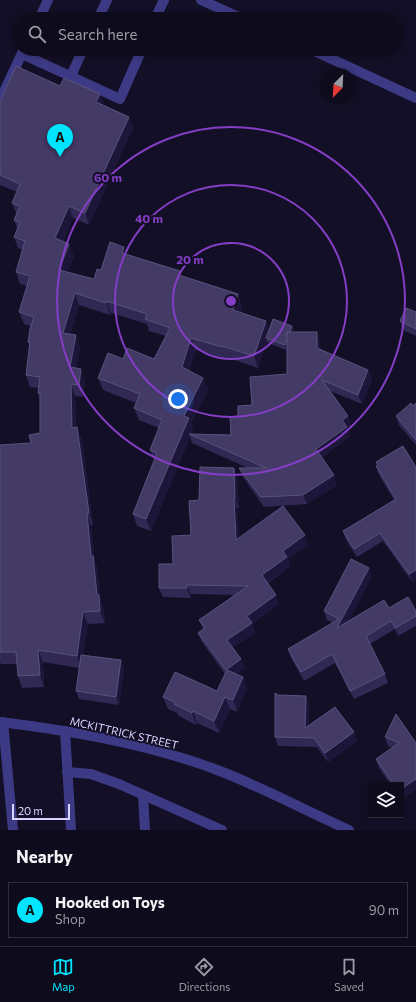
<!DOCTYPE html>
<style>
body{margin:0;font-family:Commissioner,sans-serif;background:#171425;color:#f1f3f6}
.controls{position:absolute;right:12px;bottom:12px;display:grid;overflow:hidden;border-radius:0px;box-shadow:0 2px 6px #0003}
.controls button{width:36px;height:36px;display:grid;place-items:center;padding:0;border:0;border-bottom:1px solid #2e2b3b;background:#0e0b1c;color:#f1f3f6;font:20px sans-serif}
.compass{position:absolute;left:320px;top:68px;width:36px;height:36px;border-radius:50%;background:#0e0b1c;box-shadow:0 2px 6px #0003;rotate:204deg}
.scale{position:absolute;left:12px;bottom:10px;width:58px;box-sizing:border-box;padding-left:4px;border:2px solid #d9d4ff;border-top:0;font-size:11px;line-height:14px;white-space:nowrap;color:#d9d4ff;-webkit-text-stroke:3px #130f26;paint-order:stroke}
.you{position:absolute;left:178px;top:399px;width:14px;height:14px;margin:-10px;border:3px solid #fff;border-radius:50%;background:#1a73e8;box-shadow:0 0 0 6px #1a73e833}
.badge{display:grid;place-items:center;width:26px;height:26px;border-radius:50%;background:#00e5ff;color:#111;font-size:13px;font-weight:700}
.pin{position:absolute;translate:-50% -33px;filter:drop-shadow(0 1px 2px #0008)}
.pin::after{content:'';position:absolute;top:21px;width:14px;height:12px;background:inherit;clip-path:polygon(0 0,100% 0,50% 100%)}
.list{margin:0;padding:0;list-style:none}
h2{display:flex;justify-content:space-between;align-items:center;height:52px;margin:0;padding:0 16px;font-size:17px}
h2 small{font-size:13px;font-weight:400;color:#9b9ba3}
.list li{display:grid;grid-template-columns:26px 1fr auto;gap:12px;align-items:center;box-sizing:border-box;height:56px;margin:0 8px 8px;padding:0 8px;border:1px solid #2e2b3b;border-radius:0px}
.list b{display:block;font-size:15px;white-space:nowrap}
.list p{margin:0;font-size:13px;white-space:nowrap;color:#9b9ba3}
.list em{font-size:13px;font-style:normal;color:#9b9ba3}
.icon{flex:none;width:22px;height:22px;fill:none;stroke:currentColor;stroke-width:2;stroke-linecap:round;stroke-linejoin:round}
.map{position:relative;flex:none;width:416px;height:830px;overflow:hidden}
.search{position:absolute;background:#0e0b1c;box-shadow:0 2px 6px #0003;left:12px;right:12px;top:12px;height:44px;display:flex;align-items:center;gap:10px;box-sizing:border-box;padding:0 14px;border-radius:22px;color:#9b9ba3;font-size:15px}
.sheet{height:116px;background:#0e0b1c}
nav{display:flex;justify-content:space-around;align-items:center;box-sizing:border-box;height:56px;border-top:1px solid #2e2b3b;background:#0e0b1c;font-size:11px;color:#9b9ba3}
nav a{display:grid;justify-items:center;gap:2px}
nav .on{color:#00e5ff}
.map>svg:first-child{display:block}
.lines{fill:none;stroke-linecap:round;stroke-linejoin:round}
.minor{stroke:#3d3a85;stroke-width:10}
.wall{fill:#312854;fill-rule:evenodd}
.shaded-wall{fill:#1d163a}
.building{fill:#433a66;stroke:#5a527e}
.ring{fill:none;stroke:#843dc5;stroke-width:2}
.labels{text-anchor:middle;stroke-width:4;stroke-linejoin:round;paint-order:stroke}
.street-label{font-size:11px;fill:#d9d4ff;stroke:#130f26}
.centre{fill:#843dc5;stroke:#130f26;stroke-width:2}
.ring-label{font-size:12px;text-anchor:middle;font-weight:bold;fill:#843dc5;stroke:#130f26;stroke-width:4;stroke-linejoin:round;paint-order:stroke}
</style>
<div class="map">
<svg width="416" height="830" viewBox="0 0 416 830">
<rect width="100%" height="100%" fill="#130f26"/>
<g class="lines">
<g class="minor">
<polyline points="201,0 243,19"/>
<polyline points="39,19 48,0"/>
<polyline points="98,19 107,0"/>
<polyline points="155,19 164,0"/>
<polyline points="310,49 416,98"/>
<polyline points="22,54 120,99 142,49"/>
<polyline points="71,76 83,49"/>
<polyline points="0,100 24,49"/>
<path d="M0,722C75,731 155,745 225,773C267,790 307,811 349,830"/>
<polyline points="3,722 13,830"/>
<polyline points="65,731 71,830"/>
<polyline points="67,772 91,774 119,784 222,830"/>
<polyline points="143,795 145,830"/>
</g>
</g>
<g class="wall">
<path d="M0,101L104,105L129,117L133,128L89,225L73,218L63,242L74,256L67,272L94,279L101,270L127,254L182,276L242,306L240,312L269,330L292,326L294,331L293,332L320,341V350L368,370L372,379L362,404L330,391L351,425L347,428L350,436L322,457L337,485L307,504L264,507L243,477L239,468H248L192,443L190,437L151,531L137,526L133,514L154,461L150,450L159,428L139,420L134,408L136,403L103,390L98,378L123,359H154L166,336L149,331L147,324L111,313L110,315L79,305L70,334L80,347L76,368L85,381L83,397L75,396L76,428L82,439L93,525H91L95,562L97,567L100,599L103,607L105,623L88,624L83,655L121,660L124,669L119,705L79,699L76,691L79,668L43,662L44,687L22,688L18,676L17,664H1L0,662V445L31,443L40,433V398L38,393V388L30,387L26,375L29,345L28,342L31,326L24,324L19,312L27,286L20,284L16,272L23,250L18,248L14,237L17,228L14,220L17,215L12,203L17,192L0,185ZM267,342L268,343L286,350L287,347V374L238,416L231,435L191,434L193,430L191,423L208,390L203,378L189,371L196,350L226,359V357L258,368Z"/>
<polygon points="416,312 416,336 403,330 400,321"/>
<polygon points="416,403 416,445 399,425 396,416 413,406"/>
<polygon points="403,446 413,583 383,541 357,557 346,540 343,531 394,500 379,475 376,466 378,466 376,462"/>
<polygon points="237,477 239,508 237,508 239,538 308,545 288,559 290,566 268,583 279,604 252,624 255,633 233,647 245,668 236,674 243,677 247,689 237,712 230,709 219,733 197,723 196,725 179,716 177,713 168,709 163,697 217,691 225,674 202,642 198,633 203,629 199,620 235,595 191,594 191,598 163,597 159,588 191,535 199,500"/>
<polygon points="372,576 348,622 389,608 416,611 416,626 398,636 395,629 370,644 385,674 388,683 354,699 335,663 304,681 291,658 288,649 333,623 327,620 324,611"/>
<polygon points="278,695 306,696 309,704 309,726 354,732 357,741 328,762 317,747 278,746 275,737"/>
<polygon points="385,737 416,743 416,789 401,800 401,785 391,785 379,768 376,759 393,748 388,746"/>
</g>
<g class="shaded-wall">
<polygon points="100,94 104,106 96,102"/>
<polygon points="129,117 133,128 89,225 85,213"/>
<polygon points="69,206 73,218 59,250 55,238"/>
<polygon points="69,244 74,256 64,281 59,270"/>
<polygon points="124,247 128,258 122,253"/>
<polygon points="75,293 79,305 67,345 63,333"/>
<polygon points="238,294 242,306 237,322 233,310"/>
<polygon points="106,301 111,313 110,315 106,303"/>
<polygon points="266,321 270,333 266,338 267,342 258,368 254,356"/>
<polygon points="292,326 294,331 286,350 285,345"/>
<polygon points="317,332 320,341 320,358 317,348"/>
<polygon points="76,335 80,347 75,379 70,367"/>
<polygon points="191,338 196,350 186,379 182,367"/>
<polygon points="81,369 85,381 83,397 79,385"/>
<polygon points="368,370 372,379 362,404 358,395"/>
<polygon points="203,378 208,390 191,423 193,430 191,435 189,434 190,437 151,531 146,519 184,416"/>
<polygon points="71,384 75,396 76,440 72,428"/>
<polygon points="348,416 351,425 347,428 350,436 320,458 316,449 342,420"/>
<polygon points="77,427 82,439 93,525 89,513"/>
<polygon points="234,468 237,477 239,508 235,499"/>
<polygon points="334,475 337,485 307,504 303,495"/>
<polygon points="234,499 237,508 240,549 236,540"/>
<polygon points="87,513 91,525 95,562 97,567 100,599 103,607 105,623 100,611 97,595 91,556"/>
<polygon points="305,535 308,545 288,559 290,566 265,584 262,575 283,551"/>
<polygon points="369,568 372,576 341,637 337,628"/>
<polygon points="416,570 416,580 413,583 409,574"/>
<polygon points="187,585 191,594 191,598 187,588"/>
<polygon points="276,595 279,604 252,624 255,633 230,649 227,640 247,616"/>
<polygon points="83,612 88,624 81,668 77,656"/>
<polygon points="38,650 43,662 44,687 40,675"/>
<polygon points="241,659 245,668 229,680 226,670"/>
<polygon points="121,660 124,669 119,705 116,697"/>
<polygon points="243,677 247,689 237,712 233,700"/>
<polygon points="306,696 309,704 309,737 305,728"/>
<polygon points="225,697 230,709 219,733 214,721"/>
<polygon points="193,711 197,723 196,725 192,713"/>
<polygon points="354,732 357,741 328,762 325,753"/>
<polygon points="416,779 416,789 401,800 401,789"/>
</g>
<g class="building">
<polygon points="16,66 60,86 64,78 100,94 96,102 129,117 85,213 69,206 55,238 69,244 59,270 94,279 97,269 101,270 110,242 124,247 122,253 180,271 179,275 238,294 233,310 266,321 254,356 222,346 222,347 191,338 182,367 203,378 184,416 189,418 146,519 133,514 157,453 150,450 162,420 134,408 140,394 98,378 108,353 123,359 127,348 154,359 170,328 145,319 147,314 106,301 106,303 75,293 63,333 76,335 70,367 81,369 79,385 71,384 72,428 77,427 89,513 87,513 91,556 93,556 97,595 99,595 100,611 83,612 77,656 38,650 40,675 18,676 16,652 0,652 0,445 31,443 29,435 40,433 40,393 38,393 40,377 26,375 30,342 28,342 30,329 34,317 19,312 30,276 16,272 25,241 14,237 20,223 14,220 20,206 12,203 20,184 0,175 0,101"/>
<polygon points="406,308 416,312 416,329 400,321"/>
<polygon points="273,319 292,326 290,332 287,332 287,338 285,345 266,338"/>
<polygon points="287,332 317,332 317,348 368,370 358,395 322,380 348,416 342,420 347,427 316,449 334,475 303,495 261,497 239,468 266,468 189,434 231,435 230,417 238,416 238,406 252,405 250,377 287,374"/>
<polygon points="411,403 413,406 416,403 416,440 396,416"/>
<polygon points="403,446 416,467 416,570 409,574 380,533 354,549 343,531 396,499 376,466 378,465 376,462"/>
<polygon points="200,467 234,468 235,499 234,499 236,540 283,506 305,535 283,551 287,557 262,575 276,595 247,616 252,623 227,640 241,659 226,670 198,633 205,628 199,620 248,586 187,585 187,588 159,588 159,564 173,564 172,536 191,535 189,501 199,500"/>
<polygon points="351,559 369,568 337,628 384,600 389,608 408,597 416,611 416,616 395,628 391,621 366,636 385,674 350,691 332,654 301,672 288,649 339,619 324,611"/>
<polygon points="81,655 121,660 116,697 76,691"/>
<polygon points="227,670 243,677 233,700 225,697 214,721 193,711 192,713 174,704 175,702 163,697 175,672 217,691"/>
<polygon points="275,693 278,695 306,696 305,728 335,707 354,732 325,753 314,738 275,737"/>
<polygon points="396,714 416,743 416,779 401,789 401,785 394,785 376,759 399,743 385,737"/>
</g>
<g class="ring">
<circle cx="231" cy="301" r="58"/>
<circle cx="231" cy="301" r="116"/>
<circle cx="231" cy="301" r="174"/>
</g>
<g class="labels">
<g class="street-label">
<text transform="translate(124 733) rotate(13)" y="4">MCKITTRICK STREET</text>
</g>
</g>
<circle cx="231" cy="301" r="6" class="centre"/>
<g class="ring-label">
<text x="108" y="182">60 m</text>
<text x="149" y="223">40 m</text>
<text x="190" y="264">20 m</text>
</g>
</svg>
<div class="controls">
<button><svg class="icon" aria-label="layers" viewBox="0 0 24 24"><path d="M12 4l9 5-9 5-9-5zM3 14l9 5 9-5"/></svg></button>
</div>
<svg class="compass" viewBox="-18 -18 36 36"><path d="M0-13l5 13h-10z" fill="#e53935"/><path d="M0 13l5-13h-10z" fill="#9b9ba3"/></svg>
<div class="scale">20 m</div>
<div class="you"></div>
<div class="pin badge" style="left:60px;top:157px">A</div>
<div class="search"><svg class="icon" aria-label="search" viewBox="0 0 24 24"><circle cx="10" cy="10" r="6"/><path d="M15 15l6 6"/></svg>Search here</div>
</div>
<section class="sheet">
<h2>Nearby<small></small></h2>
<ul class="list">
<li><span class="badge">A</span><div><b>Hooked on Toys</b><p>Shop</p></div><em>90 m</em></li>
</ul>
</section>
<nav>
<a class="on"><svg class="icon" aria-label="map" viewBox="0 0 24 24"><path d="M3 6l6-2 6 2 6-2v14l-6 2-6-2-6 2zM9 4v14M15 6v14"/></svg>Map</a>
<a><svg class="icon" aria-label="directions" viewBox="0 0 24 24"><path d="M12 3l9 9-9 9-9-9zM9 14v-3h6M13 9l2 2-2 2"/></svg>Directions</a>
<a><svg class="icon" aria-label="saved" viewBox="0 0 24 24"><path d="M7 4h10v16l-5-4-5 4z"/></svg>Saved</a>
</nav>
